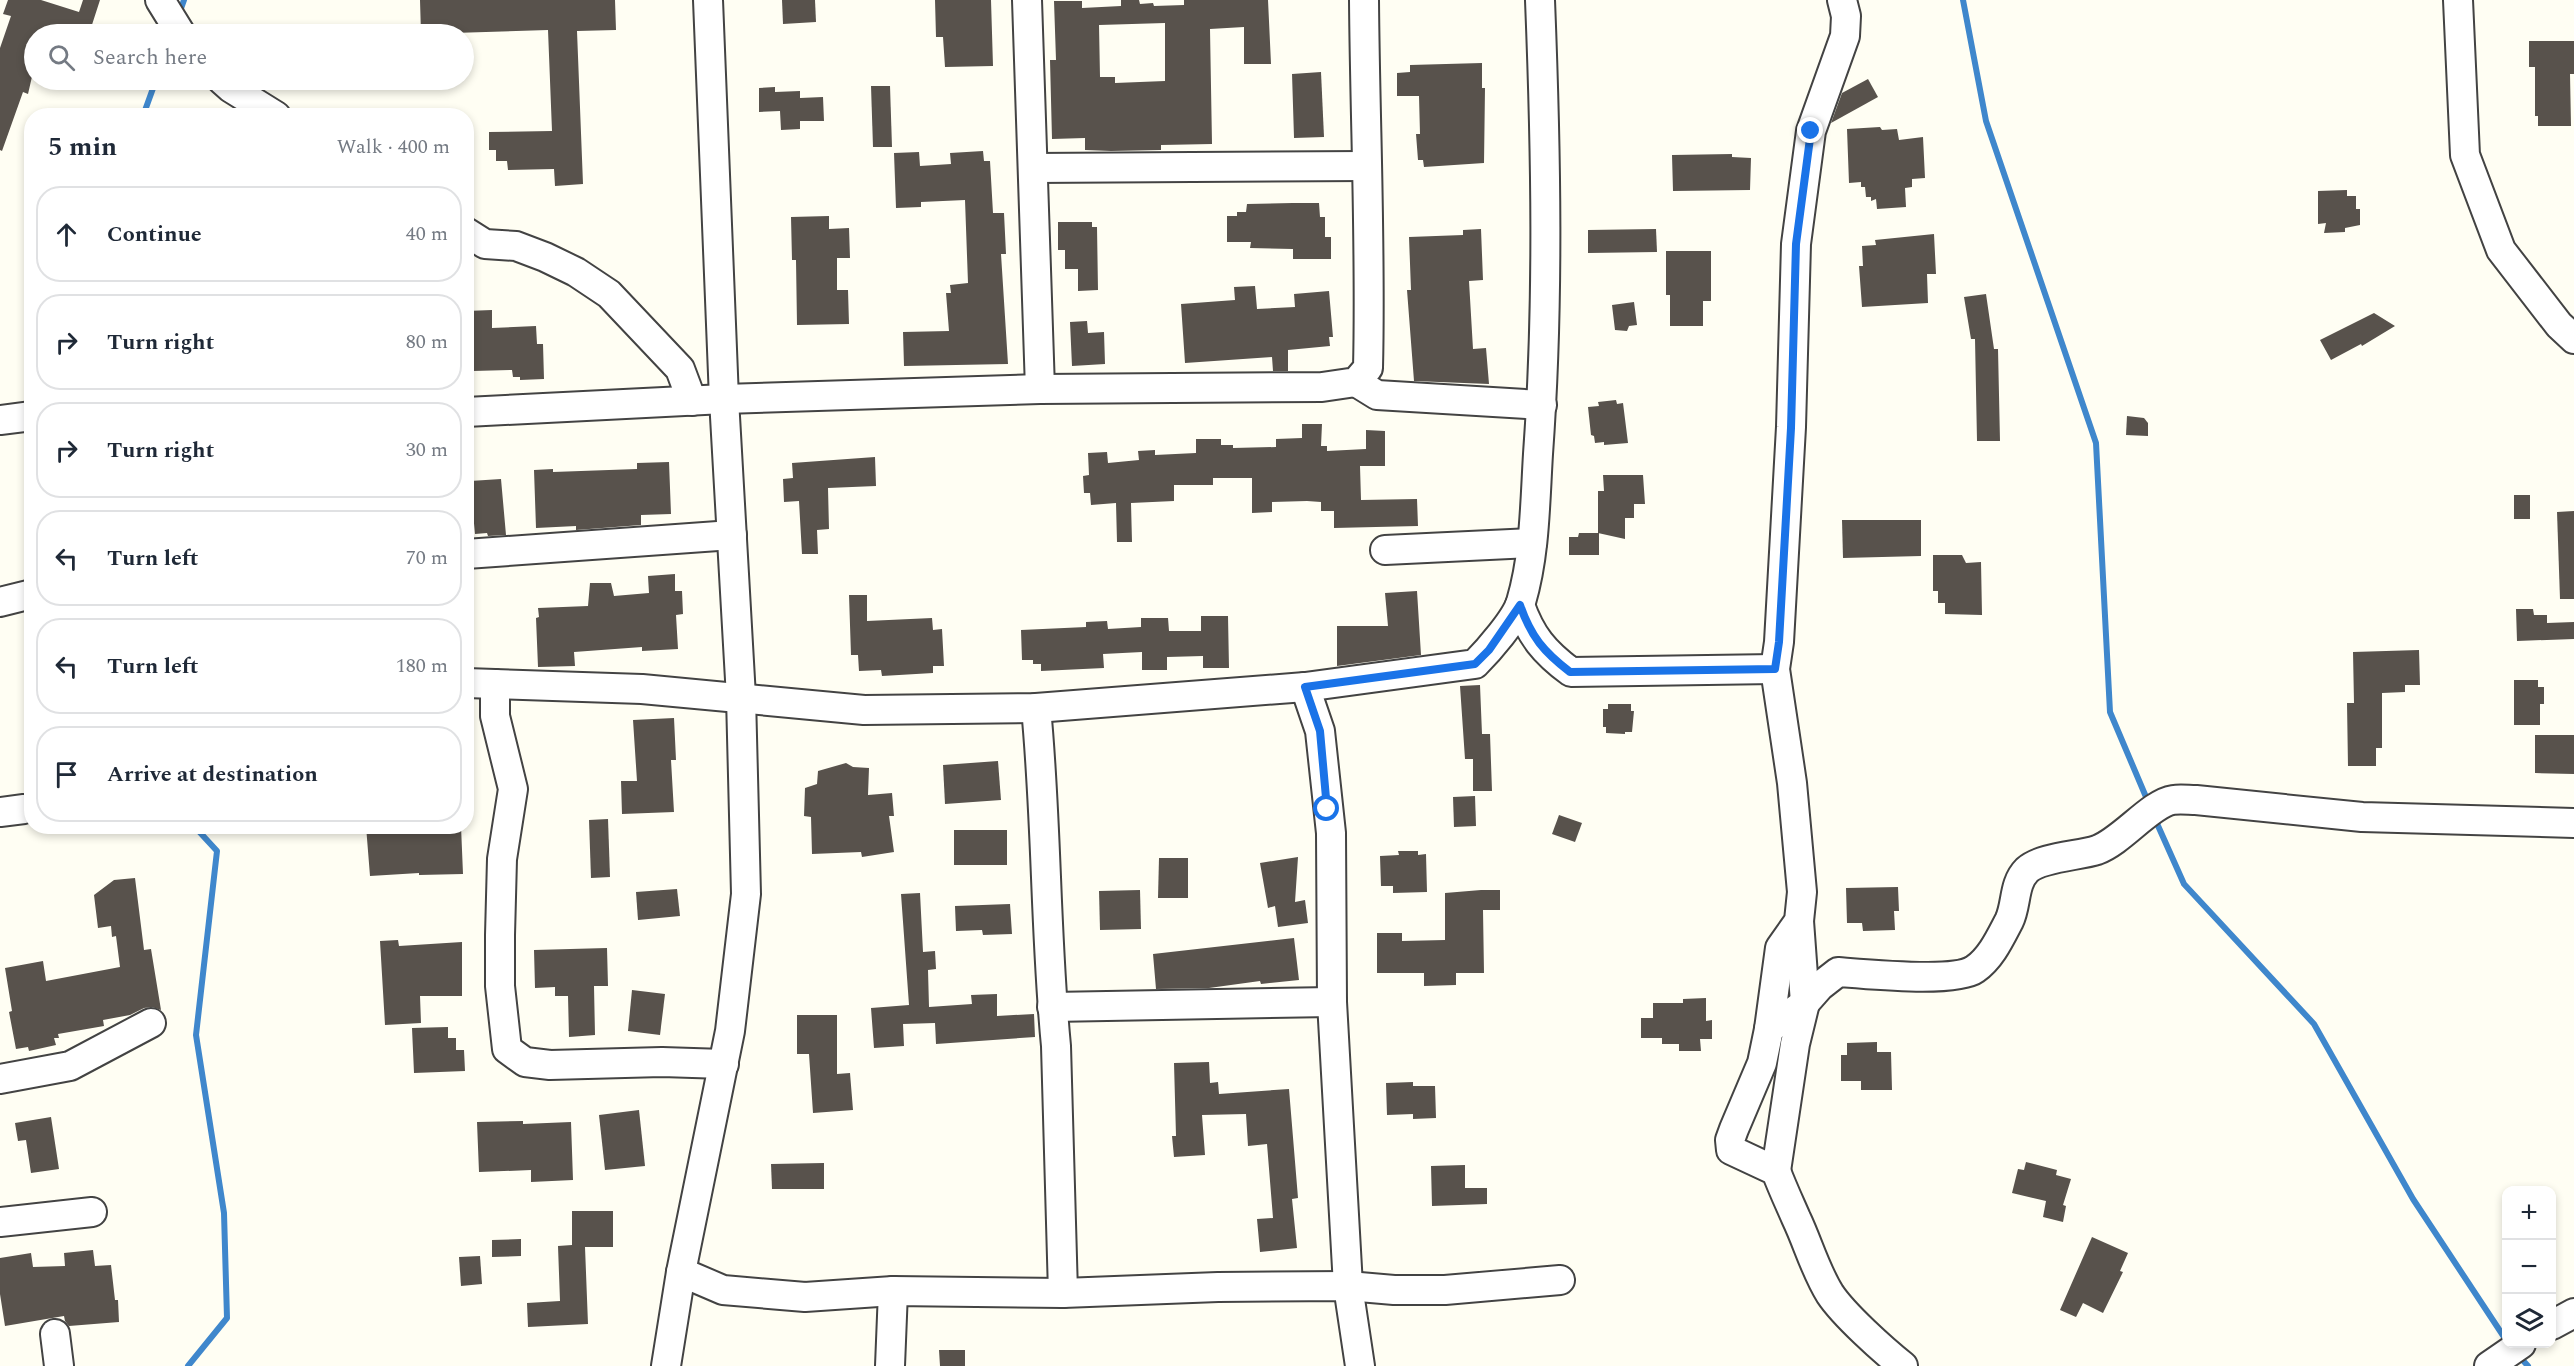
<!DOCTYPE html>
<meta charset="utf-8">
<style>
body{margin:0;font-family:Spectral,serif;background:#f2f2f3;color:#1f2937}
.controls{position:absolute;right:18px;bottom:18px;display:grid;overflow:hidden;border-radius:12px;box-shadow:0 3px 9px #0003}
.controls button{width:54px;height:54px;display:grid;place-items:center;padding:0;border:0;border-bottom:2px solid #e0e1e3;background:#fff;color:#1f2937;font:30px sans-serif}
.stop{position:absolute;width:18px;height:18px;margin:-14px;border:4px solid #1a73e8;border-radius:50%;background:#fff}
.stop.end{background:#1a73e8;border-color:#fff;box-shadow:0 2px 6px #0008}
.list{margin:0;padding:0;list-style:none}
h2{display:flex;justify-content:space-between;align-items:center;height:78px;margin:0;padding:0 24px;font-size:26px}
h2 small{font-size:20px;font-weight:400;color:#747a83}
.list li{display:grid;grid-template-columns:39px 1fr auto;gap:18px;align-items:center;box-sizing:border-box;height:96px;margin:0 12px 12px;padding:0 12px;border:2px solid #e0e1e3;border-radius:24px}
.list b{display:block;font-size:22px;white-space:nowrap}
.list em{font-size:20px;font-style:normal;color:#747a83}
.icon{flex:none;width:33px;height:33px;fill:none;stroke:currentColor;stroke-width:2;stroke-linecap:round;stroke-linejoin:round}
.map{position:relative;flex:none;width:2574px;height:1366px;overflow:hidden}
.search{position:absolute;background:#fff;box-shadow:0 3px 9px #0003;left:24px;top:24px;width:450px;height:66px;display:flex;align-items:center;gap:15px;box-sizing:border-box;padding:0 21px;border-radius:33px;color:#747a83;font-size:22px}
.panel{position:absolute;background:#fff;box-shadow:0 3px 9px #0003;left:24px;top:108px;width:450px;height:726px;border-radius:24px}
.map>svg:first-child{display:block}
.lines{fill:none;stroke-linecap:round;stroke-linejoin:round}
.stream{stroke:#3f87cc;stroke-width:6}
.building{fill:#58524c;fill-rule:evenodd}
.minor-casing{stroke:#434343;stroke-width:32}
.minor{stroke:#fff;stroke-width:28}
.route{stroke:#1a73e8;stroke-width:8}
</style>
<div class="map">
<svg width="2574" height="1366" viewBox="0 0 2574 1366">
<rect width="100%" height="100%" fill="#fffef3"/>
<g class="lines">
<g class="stream">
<polyline points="1963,0 1986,121 2096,443 2110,712 2149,804"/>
<polyline points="179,14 184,0"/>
<polyline points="143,116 156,80"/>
<polyline points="32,475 32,481"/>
<polyline points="2155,819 2184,884 2314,1024 2413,1199 2506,1340"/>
<polyline points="2518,1355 2528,1366"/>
<polyline points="188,1366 227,1318 224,1213 196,1035 217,851 194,826"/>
</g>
</g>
<g class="building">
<polygon points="8,0 41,0 79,12 83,0 100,0 89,34 34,34 34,68 28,94 23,92 2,151 0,150 0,48 11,16 3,14"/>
<polygon points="420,0 615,0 616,30 577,31 583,184 555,186 554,169 508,170 507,161 496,161 496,150 489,150 489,132 552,131 548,30 421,34"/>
<polygon points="782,0 815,0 816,22 783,24"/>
<polygon points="935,0 991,0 993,66 945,67 943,37 936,37"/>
<path d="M1121,0H1139L1140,4L1153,3L1154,6L1184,5V0H1268L1271,64H1244V27L1210,29L1212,144L1161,145V150L1111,151L1085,150V138L1052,139L1050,60H1056L1054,1H1082V8L1121,6ZM1165,23V81L1115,83V77H1100L1099,25Z"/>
<polygon points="2529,41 2574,41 2574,74 2570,74 2571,126 2538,126 2538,116 2535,116 2535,67 2529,67"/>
<polygon points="1482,63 1482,88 1485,88 1484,163 1424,167 1423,160 1418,160 1416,134 1420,134 1419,96 1397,96 1397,73 1410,72 1410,65"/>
<polygon points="1321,72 1324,137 1294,138 1292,74"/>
<polygon points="1868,79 1878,97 1831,123 1842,93"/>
<polygon points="871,86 890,86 892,147 873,147"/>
<polygon points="775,87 775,92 800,91 800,98 823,97 824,121 800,121 800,129 781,130 780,111 759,112 759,88"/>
<polygon points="1880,127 1882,130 1897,129 1899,140 1923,137 1925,178 1912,179 1912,187 1905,188 1906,207 1877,209 1876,199 1871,201 1871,197 1866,197 1865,187 1861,187 1861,182 1849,183 1847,129"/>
<polygon points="983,151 984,161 990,161 993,213 1004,213 1006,254 1001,254 1008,364 904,366 903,332 949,331 946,293 951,293 950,285 968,283 965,200 921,202 921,207 896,208 894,153 919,152 920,166 951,164 950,153"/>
<polygon points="1732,154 1732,157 1751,158 1750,190 1673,191 1672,155"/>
<polygon points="2347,190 2347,196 2356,196 2356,209 2360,209 2360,225 2345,228 2345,232 2324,233 2326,223 2318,224 2318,191"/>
<polygon points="1293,203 1319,203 1320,217 1325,217 1325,237 1331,237 1331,259 1293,259 1293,249 1250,248 1251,242 1227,242 1227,216 1237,216 1237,212 1246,212 1247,204"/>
<polygon points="829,216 829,229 849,228 850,258 837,258 837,290 848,290 849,324 797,325 796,260 792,260 791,217"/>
<polygon points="1058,222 1092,222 1092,227 1097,227 1098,290 1078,291 1078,269 1065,269 1065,250 1058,250"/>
<polygon points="1481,229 1483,280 1469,281 1473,349 1486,348 1489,384 1414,381 1407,290 1411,290 1409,237 1463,235 1463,230"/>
<polygon points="1656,229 1657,252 1588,253 1588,230"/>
<polygon points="1934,234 1936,274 1927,274 1928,303 1862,307 1859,266 1863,266 1862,246 1876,245 1875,240"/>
<polygon points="1666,251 1711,251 1711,301 1703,301 1703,326 1670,326 1670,295 1666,295"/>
<polygon points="1255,286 1257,309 1295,307 1294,294 1329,291 1333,337 1329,337 1330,346 1288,350 1288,371 1273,371 1272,357 1185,363 1181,304 1235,300 1234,287"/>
<polygon points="1986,294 1994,349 1998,349 2000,441 1977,441 1975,339 1971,339 1964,297"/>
<polygon points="1634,302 1637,325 1629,326 1627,331 1615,330 1612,305"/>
<polygon points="492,310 492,328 536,326 537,344 543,344 544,379 520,380 520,377 513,377 512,370 473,371 473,365 466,365 466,311"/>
<polygon points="2374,313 2395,326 2362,346 2361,344 2331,360 2320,340"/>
<polygon points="1087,321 1088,333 1104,332 1105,364 1072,366 1070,322"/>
<polygon points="1616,400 1617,404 1623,403 1628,443 1604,445 1604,442 1595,443 1594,436 1591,435 1588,407 1599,406 1598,402"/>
<polygon points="2127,416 2144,418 2148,423 2148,436 2126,435"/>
<polygon points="1302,424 1322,424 1321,446 1327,446 1327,451 1366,449 1366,430 1385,431 1385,466 1360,466 1361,500 1417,499 1418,526 1334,528 1334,511 1321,511 1321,502 1307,501 1272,502 1272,512 1252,513 1252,478 1213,478 1213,485 1174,485 1174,501 1131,503 1132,542 1117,542 1116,503 1091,505 1090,493 1084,493 1083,476 1089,475 1088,453 1107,452 1108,463 1139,460 1138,451 1155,450 1155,455 1196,453 1196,439 1221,439 1221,445 1233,445 1233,448 1276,447 1276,439 1302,438"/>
<polygon points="875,457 876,486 828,488 829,529 817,530 818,554 802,554 799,501 784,502 783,479 793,478 792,463"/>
<polygon points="669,462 671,514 641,515 641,525 576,530 576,526 536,528 534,470 553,469 553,472 637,469 637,463"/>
<polygon points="1603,475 1643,475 1645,504 1634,504 1634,518 1625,518 1625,539 1598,533 1598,491 1604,491"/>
<polygon points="501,479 506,535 488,536 487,533 475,534 470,481"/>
<rect x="2514" y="495" width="16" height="24"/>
<polygon points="2574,511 2574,599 2560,599 2557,512"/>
<polygon points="1842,520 1921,520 1921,556 1843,558"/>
<polygon points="1579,533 1599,533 1599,555 1569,555 1569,537 1578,537"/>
<polygon points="1933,555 1962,555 1966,563 1981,562 1982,615 1945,614 1945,603 1938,603 1938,591 1933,591"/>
<polygon points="675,574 675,591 682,591 683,614 676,615 678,649 642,651 642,647 574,652 575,666 538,667 536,618 539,617 538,608 588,606 590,583 611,583 614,596 649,593 648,576"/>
<polygon points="1417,591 1421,655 1337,666 1337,626 1388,626 1385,593"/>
<polygon points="849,595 867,595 867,621 932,618 933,630 942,629 944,666 933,666 933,673 882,676 881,670 859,671 858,655 851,655"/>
<polygon points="2516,609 2533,609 2534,615 2547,615 2547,623 2574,622 2574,639 2517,641"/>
<polygon points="1201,616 1228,616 1229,668 1203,668 1203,656 1167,657 1167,670 1142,670 1142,652 1103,654 1104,668 1041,671 1041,664 1033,664 1033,660 1022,660 1021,630 1086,627 1086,622 1107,621 1108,629 1141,627 1141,618 1168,618 1169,631 1201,631"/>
<polygon points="2419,650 2420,685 2405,685 2405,692 2382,693 2382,748 2376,748 2376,766 2348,766 2347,703 2354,703 2353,652"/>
<polygon points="2514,680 2538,680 2538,687 2544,687 2544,704 2540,704 2540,725 2514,725"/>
<polygon points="1480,685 1482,734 1490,734 1492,791 1473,791 1473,759 1465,759 1460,686"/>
<polygon points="1608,704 1631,704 1631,711 1634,711 1632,732 1625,732 1625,734 1606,733 1606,727 1603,727 1603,709 1608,709"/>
<polygon points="674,718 676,760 671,760 674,812 622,814 621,781 637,781 633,720"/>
<polygon points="2535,735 2574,735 2574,774 2535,773"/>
<polygon points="998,761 1001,800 945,804 943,765"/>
<polygon points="846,763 853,767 869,768 868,795 892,793 894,816 889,816 894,852 862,857 861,852 812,854 811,817 804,816 805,788 817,784 818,771"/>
<polygon points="1475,796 1476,826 1454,827 1453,797"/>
<polygon points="1559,815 1582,823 1575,842 1552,834"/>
<polygon points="608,819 610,877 591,878 589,820"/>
<polygon points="366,826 461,826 463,874 419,875 419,873 370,876"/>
<rect x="954" y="830" width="53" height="35"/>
<polygon points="1398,851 1418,851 1418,855 1426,854 1427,892 1393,893 1393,886 1381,886 1380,856 1399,855"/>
<polygon points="1298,857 1295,902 1305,900 1308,923 1278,927 1275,906 1268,908 1260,863"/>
<polygon points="1159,858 1188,858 1188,898 1158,898"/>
<polygon points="135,878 144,950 151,949 161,1010 152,1007 144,1008 130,1015 103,1020 104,1026 58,1034 59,1038 54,1038 56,1045 29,1051 28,1047 16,1049 9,1012 12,1011 5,968 43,961 46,981 120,967 116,936 112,937 111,926 98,928 94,895 114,880"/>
<polygon points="1898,887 1899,911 1894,911 1895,930 1863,931 1862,923 1847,923 1846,888"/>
<polygon points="677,889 680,916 638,920 636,892"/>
<polygon points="1140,890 1141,929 1100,930 1099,891"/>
<polygon points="1481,890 1500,890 1500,910 1483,910 1484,973 1456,973 1456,985 1424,986 1424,973 1377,973 1377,933 1402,933 1402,941 1445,940 1445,893"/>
<polygon points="920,893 923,952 935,951 936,969 928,970 929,1007 972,1004 971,995 997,994 997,1016 1034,1014 1035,1037 936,1044 935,1023 903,1024 904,1046 874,1048 871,1008 909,1005 901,894"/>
<polygon points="1010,904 1012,934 983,935 982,930 956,931 955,906"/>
<polygon points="1294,938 1299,980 1261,984 1260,981 1209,988 1156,989 1153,954"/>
<polygon points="398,940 399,946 462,942 462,996 420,996 421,1023 385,1025 380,941"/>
<polygon points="607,948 608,986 594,986 595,1035 569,1037 568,996 555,996 555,987 535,988 534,950"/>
<polygon points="632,990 665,994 660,1035 628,1031"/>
<polygon points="1706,998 1706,1021 1712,1020 1712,1039 1700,1039 1701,1051 1679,1051 1679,1044 1662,1044 1662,1038 1641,1038 1641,1018 1653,1018 1653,1003 1683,1003 1683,999"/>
<polygon points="797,1015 837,1015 837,1074 850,1073 853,1110 813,1113 809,1054 797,1054"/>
<polygon points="448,1027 448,1038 456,1038 456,1050 464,1050 465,1071 414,1073 412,1028"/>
<polygon points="1877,1042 1877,1052 1891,1052 1892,1090 1861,1090 1861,1081 1841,1081 1841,1055 1847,1055 1847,1043"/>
<polygon points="1209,1062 1210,1083 1218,1082 1219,1094 1289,1089 1298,1198 1292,1199 1297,1248 1260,1252 1257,1219 1273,1218 1267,1144 1248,1146 1246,1114 1202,1115 1205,1155 1174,1157 1172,1136 1176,1136 1174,1063"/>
<polygon points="1413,1082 1413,1086 1435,1086 1436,1118 1413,1119 1413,1114 1387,1115 1386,1083"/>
<polygon points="639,1110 645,1166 605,1170 599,1115"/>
<polygon points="51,1117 59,1169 31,1173 26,1140 18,1141 15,1123"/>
<polygon points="523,1121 523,1124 571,1122 573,1180 531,1182 531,1170 479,1172 477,1122"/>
<polygon points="2026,1162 2057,1170 2056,1175 2071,1179 2063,1205 2066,1206 2063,1222 2043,1217 2046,1201 2012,1193 2018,1169 2024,1170"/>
<polygon points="824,1163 824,1189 772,1189 771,1164"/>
<polygon points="1465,1165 1465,1188 1487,1188 1487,1204 1432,1206 1431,1166"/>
<polygon points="572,1211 613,1211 613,1247 585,1247 588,1324 528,1327 527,1303 560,1301 558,1246 572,1245"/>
<polygon points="2092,1237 2128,1253 2120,1271 2123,1272 2103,1313 2083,1303 2076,1317 2060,1310"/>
<polygon points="521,1239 521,1256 492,1257 492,1240"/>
<polygon points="93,1250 95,1266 111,1265 115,1300 118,1300 119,1322 69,1326 65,1321 64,1316 5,1326 0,1294 0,1258 31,1253 33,1267 65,1266 64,1253"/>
<polygon points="480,1256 482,1284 461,1286 459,1257"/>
<polygon points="939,1350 965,1350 965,1366 940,1366"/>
</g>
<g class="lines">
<g class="minor-casing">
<g id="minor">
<polyline points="160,0 181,34"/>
<polyline points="1027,0 1040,389"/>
<polyline points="2458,0 2465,155 2501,250 2559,325 2574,339"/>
<polyline points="222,80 231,88 276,116"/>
<polyline points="1033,168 1366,166"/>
<polyline points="466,232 485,244 516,246 545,257 576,272 609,294 680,369 692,401"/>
<polyline points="1356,382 1377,395 1542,405"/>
<path d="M466,412L724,399L1040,389L1322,387L1356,382L1368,368C1371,246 1365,123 1364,0"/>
<polyline points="0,420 32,416"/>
<polyline points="1385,550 1532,543"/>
<polyline points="466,554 732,535"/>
<polyline points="0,602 32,594"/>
<path d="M1520,605C1531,636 1544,652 1571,672L1775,669"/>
<path d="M466,683L642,689L864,710L1036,708L1305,687L1475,664C1488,651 1516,619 1521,602C1535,555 1535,503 1538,454C1549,303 1546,151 1540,0"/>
<polyline points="495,684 495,716 513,789 502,859 500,935 500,986 507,1049 525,1062 550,1065 662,1062 724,1064"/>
<polyline points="1305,687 1320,731 1331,833 1332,1002 1348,1286 1360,1366"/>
<path d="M1036,708C1047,821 1045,934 1056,1046L1063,1293"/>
<polyline points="0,812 24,809"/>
<polyline points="1052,1007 1332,1002"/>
<polyline points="1769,1029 1780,948 1799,921 1802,892 1792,783 1775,669 1779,642 1791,427 1796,244 1811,131 1845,36 1846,16 1842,0"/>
<polyline points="0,1079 70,1066 151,1023"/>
<polyline points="1776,1171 1795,1044 1805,1003 1799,921"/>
<polyline points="0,1222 92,1212"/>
<polyline points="681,1272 723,1290 805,1297 893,1291 1063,1293 1218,1287 1348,1286 1394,1290 1445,1290 1560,1280"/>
<polyline points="2552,1325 2574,1313"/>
<polyline points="55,1334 59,1366"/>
<polyline points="666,1366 681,1272 730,1031 746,894 741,697 724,399 708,0"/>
<polyline points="890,1366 893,1291"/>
<path d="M1903,1366C1883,1350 1844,1315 1830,1294C1815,1270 1808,1243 1796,1218C1789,1202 1782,1187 1776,1171L1731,1150L1730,1140L1734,1129L1762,1063L1769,1029L1805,1003L1820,986L1838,972C1864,974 1956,983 1975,969C1991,958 2000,938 2009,921C2017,905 2013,884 2027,870C2041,857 2079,856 2097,850C2122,841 2151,803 2173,800C2180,799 2189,800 2196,800L2362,817L2574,823"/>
<polyline points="2489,1366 2521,1344"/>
</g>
</g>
<use href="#minor" class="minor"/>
</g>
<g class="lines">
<path class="route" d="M1327,809L1320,731L1305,687L1475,664L1489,650L1520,605C1531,637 1544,652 1570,672L1775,669L1779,642L1791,428L1796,244L1811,131"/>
</g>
</svg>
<div class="controls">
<button>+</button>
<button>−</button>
<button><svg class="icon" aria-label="layers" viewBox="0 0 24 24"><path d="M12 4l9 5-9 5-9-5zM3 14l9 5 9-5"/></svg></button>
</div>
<div class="stop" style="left:1327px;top:809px"></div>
<div class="stop end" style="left:1811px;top:131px"></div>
<div class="search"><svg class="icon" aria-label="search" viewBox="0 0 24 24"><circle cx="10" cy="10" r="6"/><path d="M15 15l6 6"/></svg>Search here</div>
<section class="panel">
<h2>5 min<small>Walk · 400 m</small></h2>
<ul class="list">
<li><svg class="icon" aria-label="ahead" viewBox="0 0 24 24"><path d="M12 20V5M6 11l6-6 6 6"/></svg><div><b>Continue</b></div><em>40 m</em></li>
<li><svg class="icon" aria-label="right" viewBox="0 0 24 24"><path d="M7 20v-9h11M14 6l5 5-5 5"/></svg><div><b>Turn right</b></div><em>80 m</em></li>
<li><svg class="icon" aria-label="right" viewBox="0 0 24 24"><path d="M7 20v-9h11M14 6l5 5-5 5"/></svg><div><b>Turn right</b></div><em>30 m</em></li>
<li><svg class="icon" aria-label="left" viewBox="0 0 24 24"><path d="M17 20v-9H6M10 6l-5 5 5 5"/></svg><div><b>Turn left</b></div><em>70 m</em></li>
<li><svg class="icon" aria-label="left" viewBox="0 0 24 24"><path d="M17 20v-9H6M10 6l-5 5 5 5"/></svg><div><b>Turn left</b></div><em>180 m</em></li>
<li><svg class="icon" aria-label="arrive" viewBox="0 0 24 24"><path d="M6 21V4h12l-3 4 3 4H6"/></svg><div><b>Arrive at destination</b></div></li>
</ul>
</section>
</div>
